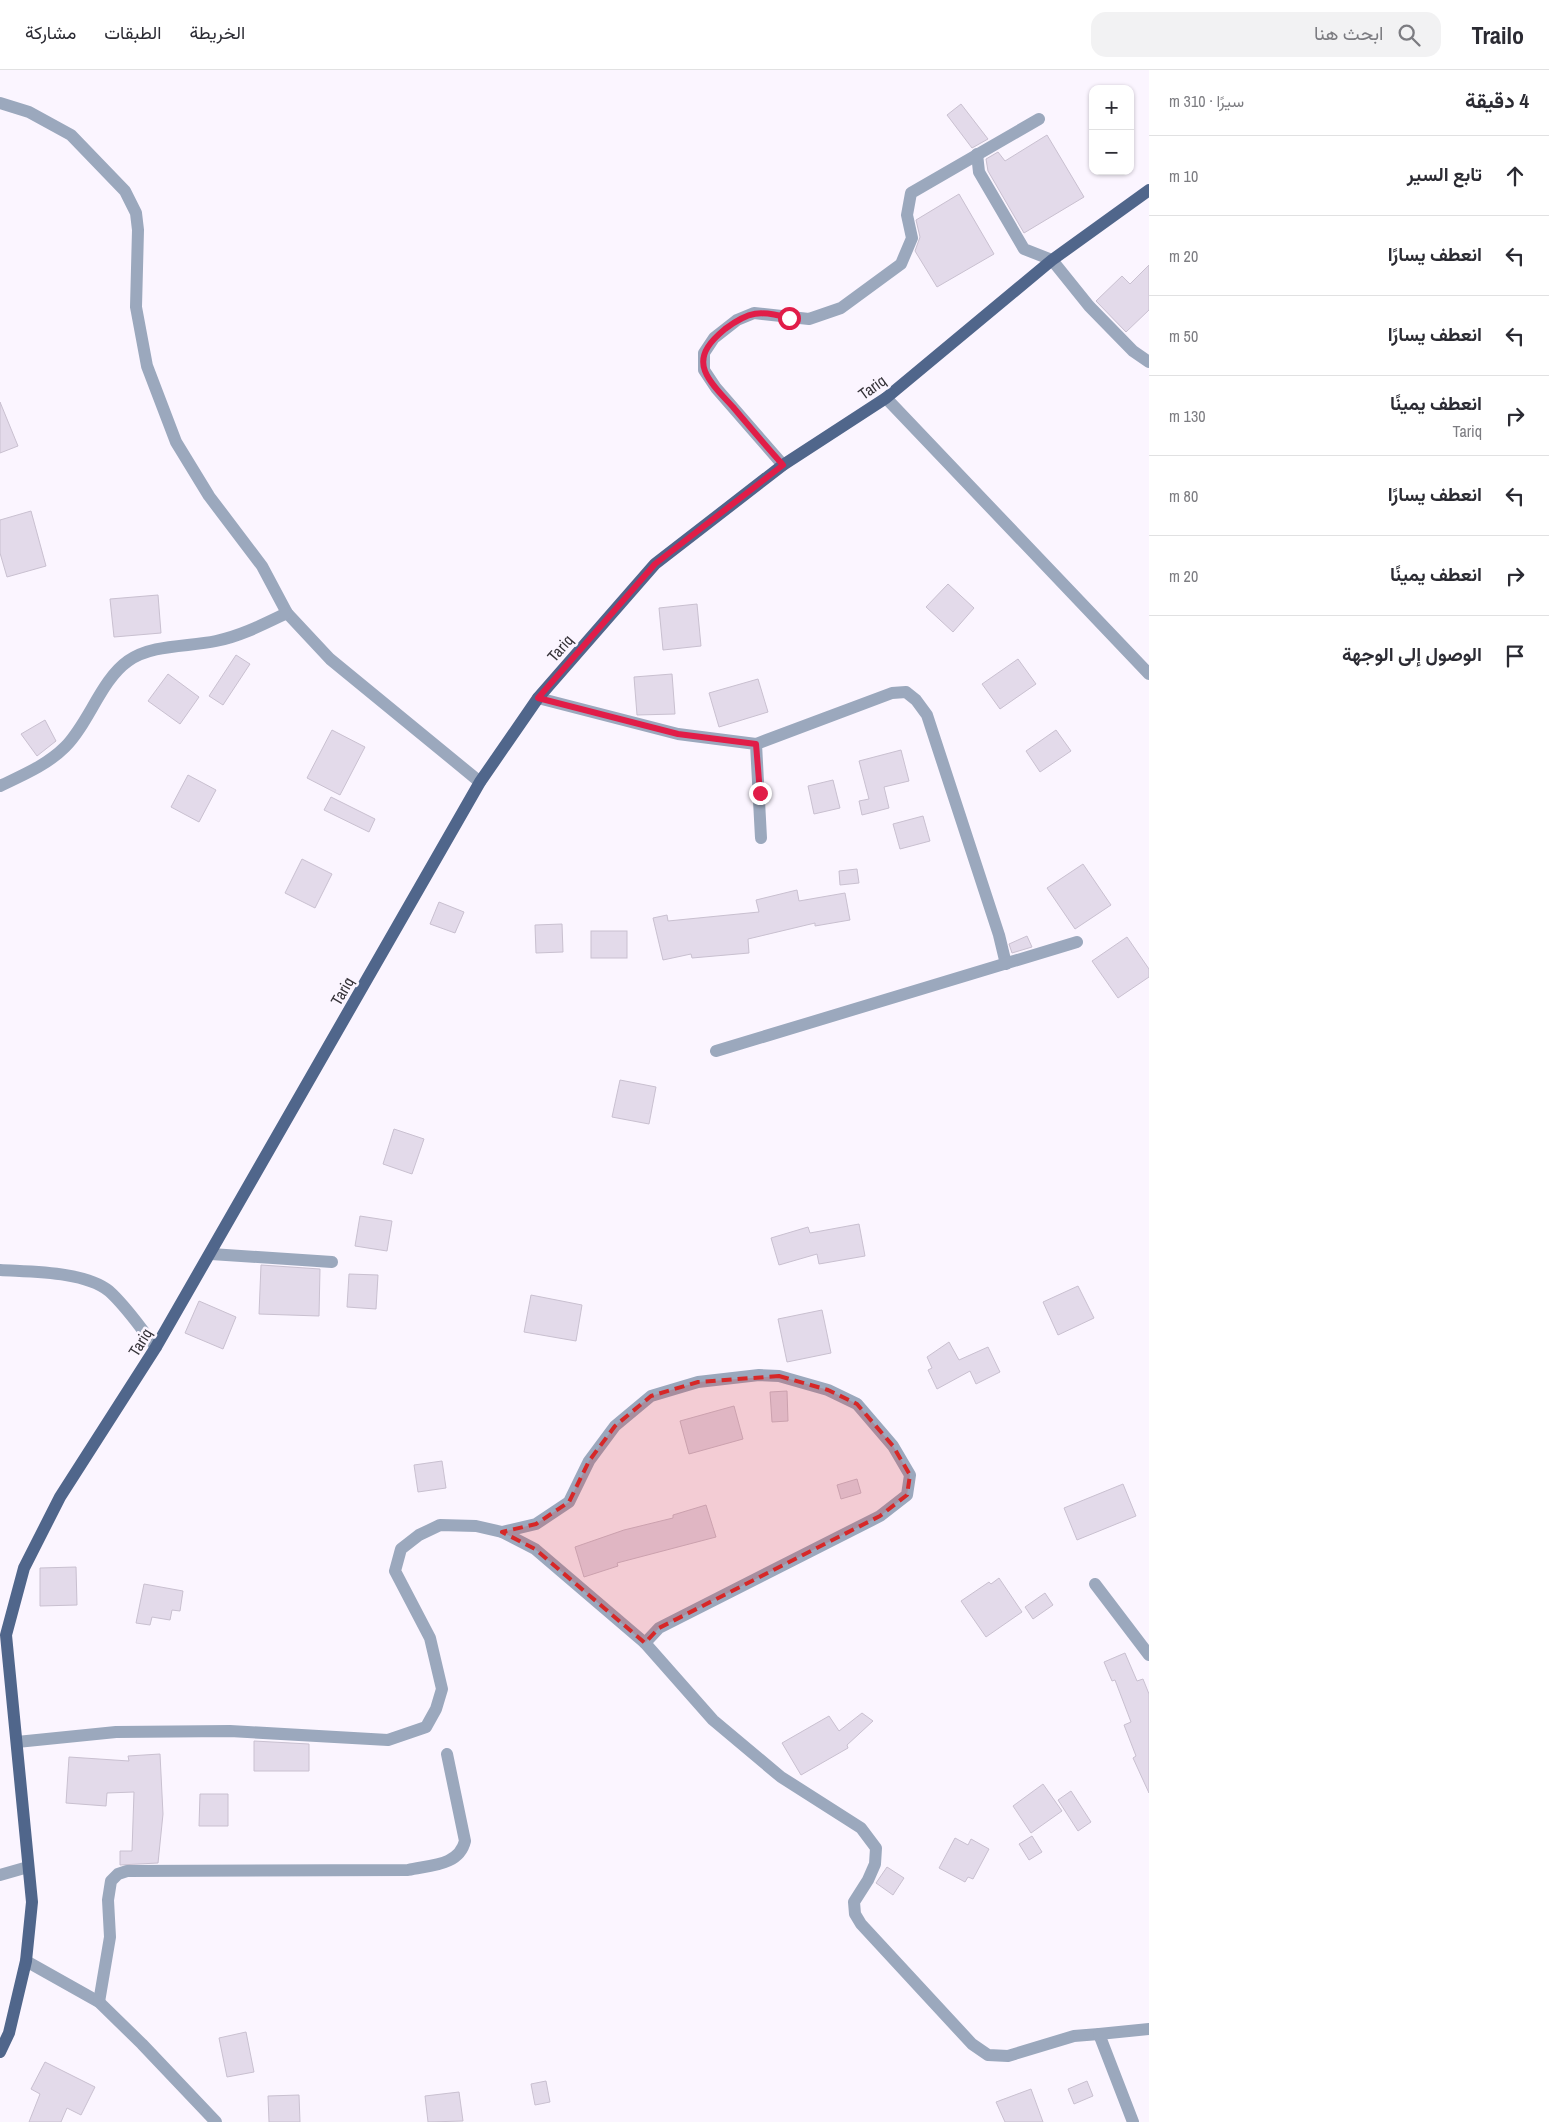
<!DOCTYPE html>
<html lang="ar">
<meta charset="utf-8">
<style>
body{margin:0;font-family:"Archivo Narrow",Vazirmatn,sans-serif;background:#f2f2f3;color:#2b2b33;direction:rtl}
.controls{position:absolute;right:15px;top:15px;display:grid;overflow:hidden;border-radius:10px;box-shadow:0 1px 4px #0004}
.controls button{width:45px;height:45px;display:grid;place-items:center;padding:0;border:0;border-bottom:1px solid #e1e1e2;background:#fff;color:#2b2b33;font:25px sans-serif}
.stop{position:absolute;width:15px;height:15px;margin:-11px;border:4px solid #e11d48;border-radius:50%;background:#fff}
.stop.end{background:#e11d48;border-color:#fff;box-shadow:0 1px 5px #0008}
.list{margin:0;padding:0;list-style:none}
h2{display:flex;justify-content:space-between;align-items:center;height:65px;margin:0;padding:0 20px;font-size:21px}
h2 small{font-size:16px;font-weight:400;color:#7c7c81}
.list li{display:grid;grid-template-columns:32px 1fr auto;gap:15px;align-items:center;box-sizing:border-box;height:80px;padding:0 20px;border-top:1px solid #e1e1e2}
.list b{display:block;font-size:19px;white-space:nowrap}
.list p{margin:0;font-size:16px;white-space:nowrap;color:#7c7c81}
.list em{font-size:16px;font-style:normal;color:#7c7c81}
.icon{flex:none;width:28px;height:28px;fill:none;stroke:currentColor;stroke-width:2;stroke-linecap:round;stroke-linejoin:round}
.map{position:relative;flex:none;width:1149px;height:2052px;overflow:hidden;direction:ltr}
header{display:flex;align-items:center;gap:30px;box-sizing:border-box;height:70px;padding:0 25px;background:#fff;border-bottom:1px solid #e1e1e2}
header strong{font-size:24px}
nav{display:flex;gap:28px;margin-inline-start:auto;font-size:18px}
.search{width:350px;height:45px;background:#f2f2f3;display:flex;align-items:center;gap:12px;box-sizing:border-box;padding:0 18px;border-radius:15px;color:#7c7c81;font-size:19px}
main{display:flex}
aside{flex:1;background:#fff}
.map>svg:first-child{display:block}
.building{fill:#e3daea;stroke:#c9c0d0}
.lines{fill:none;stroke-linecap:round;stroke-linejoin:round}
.minor{stroke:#9ba8bd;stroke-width:12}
.major{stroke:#50668b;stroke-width:12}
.route{stroke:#e11d48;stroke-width:6}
.marked{fill:#d62828;fill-opacity:0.2;stroke:#d62828;stroke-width:4;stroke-dasharray:10 6;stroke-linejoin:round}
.labels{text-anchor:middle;stroke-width:5;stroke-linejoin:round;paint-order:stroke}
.street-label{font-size:16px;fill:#363339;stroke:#fbf5ff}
</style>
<header>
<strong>Trailo</strong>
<div class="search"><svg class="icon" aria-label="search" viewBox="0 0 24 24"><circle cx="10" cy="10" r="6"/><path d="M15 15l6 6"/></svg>ابحث هنا</div>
<nav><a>الخريطة</a><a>الطبقات</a><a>مشاركة</a></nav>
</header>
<main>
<aside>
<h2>4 دقيقة<small>سيرًا · 310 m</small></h2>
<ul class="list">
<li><svg class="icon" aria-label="ahead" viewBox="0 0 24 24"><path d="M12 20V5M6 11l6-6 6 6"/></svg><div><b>تابع السير</b></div><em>10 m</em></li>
<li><svg class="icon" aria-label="left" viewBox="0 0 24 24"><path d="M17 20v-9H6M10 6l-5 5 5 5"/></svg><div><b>انعطف يسارًا</b></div><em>20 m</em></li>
<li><svg class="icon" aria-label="left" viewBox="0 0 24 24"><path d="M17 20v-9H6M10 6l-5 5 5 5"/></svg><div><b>انعطف يسارًا</b></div><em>50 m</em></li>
<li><svg class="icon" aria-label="right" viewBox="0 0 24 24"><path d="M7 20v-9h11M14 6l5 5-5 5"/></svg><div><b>انعطف يمينًا</b><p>Tariq</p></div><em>130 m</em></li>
<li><svg class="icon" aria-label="left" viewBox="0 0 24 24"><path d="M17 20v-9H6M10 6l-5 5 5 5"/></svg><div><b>انعطف يسارًا</b></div><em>80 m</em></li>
<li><svg class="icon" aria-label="right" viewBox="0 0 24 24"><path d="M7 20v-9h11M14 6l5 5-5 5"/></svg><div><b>انعطف يمينًا</b></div><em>20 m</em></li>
<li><svg class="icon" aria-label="arrive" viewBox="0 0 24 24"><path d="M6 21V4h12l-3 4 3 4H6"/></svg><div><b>الوصول إلى الوجهة</b></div></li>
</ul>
</aside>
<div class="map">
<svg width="1149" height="2052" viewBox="0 0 1149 2052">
<rect width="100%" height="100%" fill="#fbf5ff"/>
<g class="building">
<polygon points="961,34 988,69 972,78 947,45"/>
<polygon points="1047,65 1084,127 1024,163 988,101 986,89 998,82 1005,91"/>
<polygon points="959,124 994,184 937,217 915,181 920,167 916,150"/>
<polygon points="1149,195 1149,240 1126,262 1096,231 1122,206 1130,214"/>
<polygon points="0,332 18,376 0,383"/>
<polygon points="31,441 46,496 7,507 0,483 0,450"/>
<polygon points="948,514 974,538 953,562 926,537"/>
<polygon points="158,525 161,563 114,567 110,529"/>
<polygon points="697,534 701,576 663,580 659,538"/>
<polygon points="236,585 250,594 223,635 209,626"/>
<polygon points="1018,589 1036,614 1000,639 982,614"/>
<polygon points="168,604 199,627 180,654 148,631"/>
<polygon points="672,604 675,644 637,645 634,607"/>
<polygon points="758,609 768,642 719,657 709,623"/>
<polygon points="45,650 56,671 37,686 21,664"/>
<polygon points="332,660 365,677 340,725 307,708"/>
<polygon points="1056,660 1071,681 1040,702 1026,681"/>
<polygon points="901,680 909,711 884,717 889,738 862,745 859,731 869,729 859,691"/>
<polygon points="188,705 216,720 199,752 171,737"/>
<polygon points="833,710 840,738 814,744 808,716"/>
<polygon points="331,727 375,749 369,762 324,740"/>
<polygon points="923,746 930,771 900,779 893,754"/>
<polygon points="302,789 332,804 315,838 285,823"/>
<polygon points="1083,794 1111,835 1075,859 1047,818"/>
<polygon points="857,799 859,813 840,815 839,801"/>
<polygon points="797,820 799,831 845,823 850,850 815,856 815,853 748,869 749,883 692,888 691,884 663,890 653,848 667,845 668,851 759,842 756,830"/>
<polygon points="439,832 464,842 455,863 430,854"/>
<polygon points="562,854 563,882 536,883 535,855"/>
<rect x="591" y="861" width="36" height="27"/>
<polygon points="1027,866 1032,877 1012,883 1009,874"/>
<polygon points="1127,867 1149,899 1149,907 1118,928 1092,891"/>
<polygon points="620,1010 656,1017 649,1054 612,1047"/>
<polygon points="394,1059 424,1069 412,1104 383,1094"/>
<polygon points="360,1146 392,1151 387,1181 355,1176"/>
<polygon points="859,1154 865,1186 819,1194 817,1184 779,1195 771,1168 808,1157 810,1163"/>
<polygon points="261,1195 320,1199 319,1246 259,1244"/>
<polygon points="349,1204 378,1205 376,1239 347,1237"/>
<polygon points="1078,1216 1094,1248 1058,1265 1043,1232"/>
<polygon points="531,1225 582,1235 576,1271 524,1262"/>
<polygon points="199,1231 236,1247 223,1279 185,1263"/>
<polygon points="822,1240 831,1283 787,1292 778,1249"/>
<polygon points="949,1272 959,1290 988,1277 1000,1302 976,1314 970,1301 937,1319 928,1300 932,1298 927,1287"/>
<polygon points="787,1321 788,1351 772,1352 770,1322"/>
<polygon points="734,1336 743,1369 689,1384 680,1351"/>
<polygon points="442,1391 446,1418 418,1422 414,1395"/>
<polygon points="857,1409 861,1423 841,1429 837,1415"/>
<polygon points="1123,1414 1136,1446 1077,1470 1064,1438"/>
<polygon points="706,1435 716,1467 617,1493 618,1496 584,1507 575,1477 624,1460 673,1448 673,1445"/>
<polygon points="76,1497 77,1535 40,1536 40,1498"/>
<polygon points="999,1508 1022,1542 986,1567 961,1531 989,1512 991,1514"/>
<polygon points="144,1514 183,1521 180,1541 172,1540 170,1550 152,1547 150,1555 136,1553"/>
<polygon points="1045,1523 1053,1535 1033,1549 1025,1537"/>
<polygon points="1125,1583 1137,1611 1143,1609 1149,1624 1149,1723 1133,1688 1136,1686 1124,1655 1131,1652 1115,1610 1112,1611 1104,1592"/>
<polygon points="862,1643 873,1651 847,1675 848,1678 801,1705 782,1673 829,1646 839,1661"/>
<polygon points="254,1671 309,1674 309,1701 254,1701"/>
<polygon points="160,1684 163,1744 158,1793 120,1795 120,1781 132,1781 134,1722 107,1723 106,1736 66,1733 69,1687 129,1691 128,1686"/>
<polygon points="1043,1714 1062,1741 1031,1763 1013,1736"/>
<polygon points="1071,1721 1091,1752 1078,1761 1058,1730"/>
<polygon points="200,1724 228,1724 228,1756 199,1756"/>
<polygon points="1032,1766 1042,1782 1029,1790 1019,1774"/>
<polygon points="955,1768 968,1775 971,1769 989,1779 973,1809 968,1807 965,1812 939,1798"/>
<polygon points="887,1797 904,1808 893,1825 876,1813"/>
<polygon points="246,1962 254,2002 227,2007 219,1968"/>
<polygon points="45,1992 95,2017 81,2045 67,2038 61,2052 29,2052 40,2024 31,2019"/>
<polygon points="546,2011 550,2032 535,2035 531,2014"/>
<polygon points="1087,2011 1093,2026 1074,2034 1068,2019"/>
<polygon points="1031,2019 1043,2052 1005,2052 996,2032"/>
<polygon points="459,2022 463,2051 428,2052 425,2026"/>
<polygon points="299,2025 300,2052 269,2052 268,2026"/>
</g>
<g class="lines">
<g class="minor">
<polyline points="0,33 29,42 71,65 125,121 136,143 138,160 136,237 147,296 176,372 209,426 262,496 287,543 330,589 480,712"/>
<polyline points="977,84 979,102 1024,179 1052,190 1089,236 1133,281 1149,292"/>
<polyline points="886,328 1149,604"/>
<polyline points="783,395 716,318 704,300 704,283 714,268 737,250 754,243 809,249 841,238 901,194 912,168 907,145 911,123 1039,49"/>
<polyline points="538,628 678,664 756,674 761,768"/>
<polyline points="756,674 892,623 906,622 916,630 927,645 999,865 1006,894"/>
<path d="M0,716C23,705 47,695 65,677C89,653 101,610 128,591C152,574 188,577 216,571C241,566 264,554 287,543"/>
<polyline points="716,981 1077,872"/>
<polyline points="211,1184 332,1192"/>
<path d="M0,1200C31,1202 84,1201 109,1221C127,1237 141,1259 156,1277"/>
<polyline points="502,1462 536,1454 569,1432 589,1391 615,1356 651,1326 698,1312 759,1305 779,1306 828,1320 857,1334 893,1376 910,1405 907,1425 880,1446 659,1558 645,1573"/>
<polyline points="1095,1514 1149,1585"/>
<polyline points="17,1672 116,1662 230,1661 388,1670 426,1657 436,1639 442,1619 430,1568 395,1501 401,1479 419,1465 440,1455 476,1456 502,1462 535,1479 645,1573 713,1650 781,1707 861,1758 876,1778 875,1794 868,1810 854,1832 855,1844 861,1854 972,1974 988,1985 1008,1986 1074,1966 1099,1964"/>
<polyline points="0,1805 28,1797"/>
<polyline points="26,1891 99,1932 142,1974 216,2052"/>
<path d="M99,1932L110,1867L108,1830L111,1811L118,1804L127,1801L408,1800C430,1795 459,1796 465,1771L447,1684"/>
<polyline points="1133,2052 1099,1964 1149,1959"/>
</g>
<polyline class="major" points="0,1982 9,1963 26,1891 32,1832 6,1565 24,1498 60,1427 156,1277 480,712 538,628 655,494 783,395 886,328 1052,190 1149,120"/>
</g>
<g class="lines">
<path class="route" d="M760,723L756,674L678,664L538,628L655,494L783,395C766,376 749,356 733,337C723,326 710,314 705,301C698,283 713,269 725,259C749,241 760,240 789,248"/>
</g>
<path class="marked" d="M779,1306L828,1320L857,1334L893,1376L910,1405L907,1425L880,1446L659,1558L645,1573L535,1479L502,1462L536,1454L569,1432L589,1391L615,1356L651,1326L698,1312Z"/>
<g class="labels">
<g class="street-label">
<text transform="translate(872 317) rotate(-36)" y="6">Tariq</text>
<text transform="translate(560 578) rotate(-49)" y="6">Tariq</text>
<text transform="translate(342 921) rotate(-60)" y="6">Tariq</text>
<text transform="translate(140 1272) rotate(-58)" y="6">Tariq</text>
</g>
</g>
</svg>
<div class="controls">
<button>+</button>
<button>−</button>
</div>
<div class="stop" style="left:789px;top:248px"></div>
<div class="stop end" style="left:760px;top:723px"></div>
</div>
</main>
